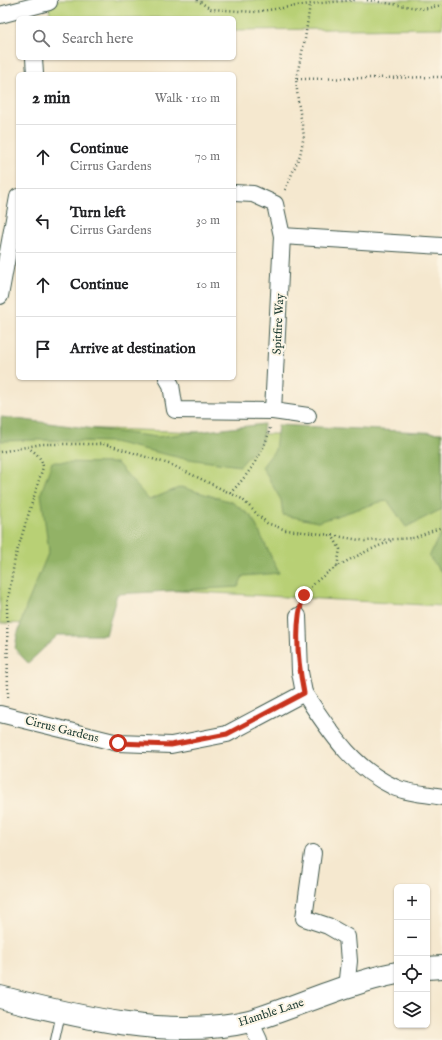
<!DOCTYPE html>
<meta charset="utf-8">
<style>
body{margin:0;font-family:"IM FELL English",serif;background:#f6f6f6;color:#202124}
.controls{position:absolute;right:12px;bottom:12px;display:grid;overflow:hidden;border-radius:6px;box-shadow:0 1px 3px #0004}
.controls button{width:36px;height:36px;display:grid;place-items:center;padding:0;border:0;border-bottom:1px solid #e0e0e0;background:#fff;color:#202124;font:20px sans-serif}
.stop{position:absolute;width:12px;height:12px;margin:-9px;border:3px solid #c8321e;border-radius:50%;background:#fff}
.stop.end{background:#c8321e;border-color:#fff;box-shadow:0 1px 4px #0008}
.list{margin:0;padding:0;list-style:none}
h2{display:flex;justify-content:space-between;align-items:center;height:52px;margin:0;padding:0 16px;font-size:17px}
h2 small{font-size:13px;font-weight:400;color:#757577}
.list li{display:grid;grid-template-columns:26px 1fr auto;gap:12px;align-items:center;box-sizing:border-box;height:64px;padding:0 16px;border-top:1px solid #e0e0e0}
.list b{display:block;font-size:15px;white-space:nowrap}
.list p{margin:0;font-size:13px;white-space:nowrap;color:#757577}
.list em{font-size:13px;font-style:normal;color:#757577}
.icon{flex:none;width:22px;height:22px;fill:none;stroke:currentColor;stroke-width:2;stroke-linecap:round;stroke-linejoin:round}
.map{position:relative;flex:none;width:442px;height:1040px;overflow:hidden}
.search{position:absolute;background:#fff;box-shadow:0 1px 3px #0004;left:16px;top:16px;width:220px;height:44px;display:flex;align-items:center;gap:10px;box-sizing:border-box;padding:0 14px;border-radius:6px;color:#757577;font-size:15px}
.panel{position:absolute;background:#fff;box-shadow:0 1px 3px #0004;left:16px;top:72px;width:220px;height:308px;border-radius:6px}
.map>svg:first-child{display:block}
.green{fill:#b8d075;stroke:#6c8654}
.forest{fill:#92b266;stroke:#58784d}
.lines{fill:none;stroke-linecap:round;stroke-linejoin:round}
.service-casing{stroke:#3f574b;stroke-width:10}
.minor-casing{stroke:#3f574b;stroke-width:18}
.secondary-casing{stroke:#3f574b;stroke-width:24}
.path{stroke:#3f574b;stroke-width:2.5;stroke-dasharray:1 3;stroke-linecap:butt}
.service{stroke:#fff;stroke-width:8}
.minor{stroke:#fff;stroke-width:16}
.secondary{stroke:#fff;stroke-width:22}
.route{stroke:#c8321e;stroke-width:5}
.labels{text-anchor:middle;stroke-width:4;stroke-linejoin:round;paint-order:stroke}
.street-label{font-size:12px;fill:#1f3d34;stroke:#fcf5e5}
</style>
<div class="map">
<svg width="442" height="1040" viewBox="0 0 442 1040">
<rect width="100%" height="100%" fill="#fcf5e5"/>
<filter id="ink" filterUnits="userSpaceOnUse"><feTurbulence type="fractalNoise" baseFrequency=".025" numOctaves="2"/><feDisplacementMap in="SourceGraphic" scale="8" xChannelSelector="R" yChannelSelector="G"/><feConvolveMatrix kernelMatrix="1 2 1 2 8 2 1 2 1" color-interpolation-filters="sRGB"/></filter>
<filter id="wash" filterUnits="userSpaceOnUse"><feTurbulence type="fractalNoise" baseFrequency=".012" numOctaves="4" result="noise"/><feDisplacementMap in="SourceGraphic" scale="16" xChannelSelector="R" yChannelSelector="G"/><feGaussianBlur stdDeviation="0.9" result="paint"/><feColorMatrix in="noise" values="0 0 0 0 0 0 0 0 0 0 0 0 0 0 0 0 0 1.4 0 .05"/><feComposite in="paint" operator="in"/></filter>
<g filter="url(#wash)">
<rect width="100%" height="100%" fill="#f5e8cf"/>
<g class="green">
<polygon points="47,0 442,0 442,28 234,30 234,18 51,18"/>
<polygon points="0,426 442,439 442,606 111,587 101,626 0,623"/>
</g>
<g class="forest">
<polygon points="1,417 157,437 264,424 262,441 240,466 181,458 113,442 39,440 1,441"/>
<polygon points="278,425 442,433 442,509 406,527 388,501 380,502 318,522 283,515 281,500 262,467 275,450"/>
<polygon points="52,462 117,463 149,500 181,487 232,502 252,517 279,573 243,576 238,587 117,594 106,635 58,635 28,663 15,649 17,636 26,607 49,551 41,493"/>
<polygon points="442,535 442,573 429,557 439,536"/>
</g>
</g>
<g filter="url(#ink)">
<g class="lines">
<g class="service-casing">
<polyline id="service" points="55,1040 61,1013"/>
</g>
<g class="minor-casing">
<g id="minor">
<polyline points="0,15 49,2"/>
<polyline points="34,58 35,74"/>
<polyline points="234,193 253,194 275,204 282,236 442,246"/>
<polyline points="0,296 18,197"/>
<polyline points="167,378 171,385 175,410 273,411 282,236"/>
<polyline points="273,411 308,416"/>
<polyline points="298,616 300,672 304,693"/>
<path d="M0,714L118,743L171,745L227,734L304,693C330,731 351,767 394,787C406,793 428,794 442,797"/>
<polyline points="313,853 304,918 328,926 347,937 349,961 346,988"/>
<polyline points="250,1021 259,1040"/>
</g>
</g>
<g class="secondary-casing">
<g id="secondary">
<polyline points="427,968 442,967"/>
<path d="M0,997C78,1017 171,1040 250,1021C299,1006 346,983 397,973"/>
</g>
</g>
<g class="path">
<polyline points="197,0 211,9 254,12 310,4 355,0"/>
<polyline points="367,0 424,9 442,5"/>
<polyline points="297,79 442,77"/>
<polyline points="285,190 300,155 304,136 298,101 296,79 305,39 310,4"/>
<polyline points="0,452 42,444 105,444 172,465 242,499 259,516 267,523 286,530 331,535 365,541 414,538 442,527"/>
<path d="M230,493C247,477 265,451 270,428"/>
<polyline points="332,535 340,549 337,567"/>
<path d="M302,600C312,574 366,551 391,541"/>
<path d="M8,697L7,605L15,558L43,467C42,458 35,451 26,447"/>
</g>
<use href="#service" class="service"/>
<use href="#minor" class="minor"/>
<use href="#secondary" class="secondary"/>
</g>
</g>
<g class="lines" filter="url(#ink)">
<path class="route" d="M118,743L171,745L227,734L304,693C298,663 293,625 304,595"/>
</g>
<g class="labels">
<g class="street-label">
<text transform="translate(278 324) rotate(-87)" y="4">Spitfire Way</text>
<text transform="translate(62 729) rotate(14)" y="4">Cirrus Gardens</text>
<text transform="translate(271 1012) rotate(-18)" y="4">Hamble Lane</text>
</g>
</g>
</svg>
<div class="controls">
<button>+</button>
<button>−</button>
<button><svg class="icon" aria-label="locate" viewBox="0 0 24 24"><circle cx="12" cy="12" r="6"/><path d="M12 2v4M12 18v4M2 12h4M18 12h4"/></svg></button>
<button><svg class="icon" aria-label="layers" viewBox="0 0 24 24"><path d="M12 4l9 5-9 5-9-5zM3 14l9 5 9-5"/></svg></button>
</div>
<div class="stop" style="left:118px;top:743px"></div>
<div class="stop end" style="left:304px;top:595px"></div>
<div class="search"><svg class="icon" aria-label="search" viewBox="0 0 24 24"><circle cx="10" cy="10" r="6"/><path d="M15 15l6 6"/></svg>Search here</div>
<section class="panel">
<h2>2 min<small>Walk · 110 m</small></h2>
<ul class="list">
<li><svg class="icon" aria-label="ahead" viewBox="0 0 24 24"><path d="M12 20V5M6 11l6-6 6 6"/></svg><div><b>Continue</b><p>Cirrus Gardens</p></div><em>70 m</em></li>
<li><svg class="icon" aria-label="left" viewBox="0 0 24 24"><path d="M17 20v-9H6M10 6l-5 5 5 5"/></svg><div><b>Turn left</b><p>Cirrus Gardens</p></div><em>30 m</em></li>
<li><svg class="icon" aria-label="ahead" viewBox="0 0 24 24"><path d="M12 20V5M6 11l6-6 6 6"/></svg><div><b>Continue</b></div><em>10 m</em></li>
<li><svg class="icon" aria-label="arrive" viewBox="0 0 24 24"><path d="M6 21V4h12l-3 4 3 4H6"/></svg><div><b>Arrive at destination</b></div></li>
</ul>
</section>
</div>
